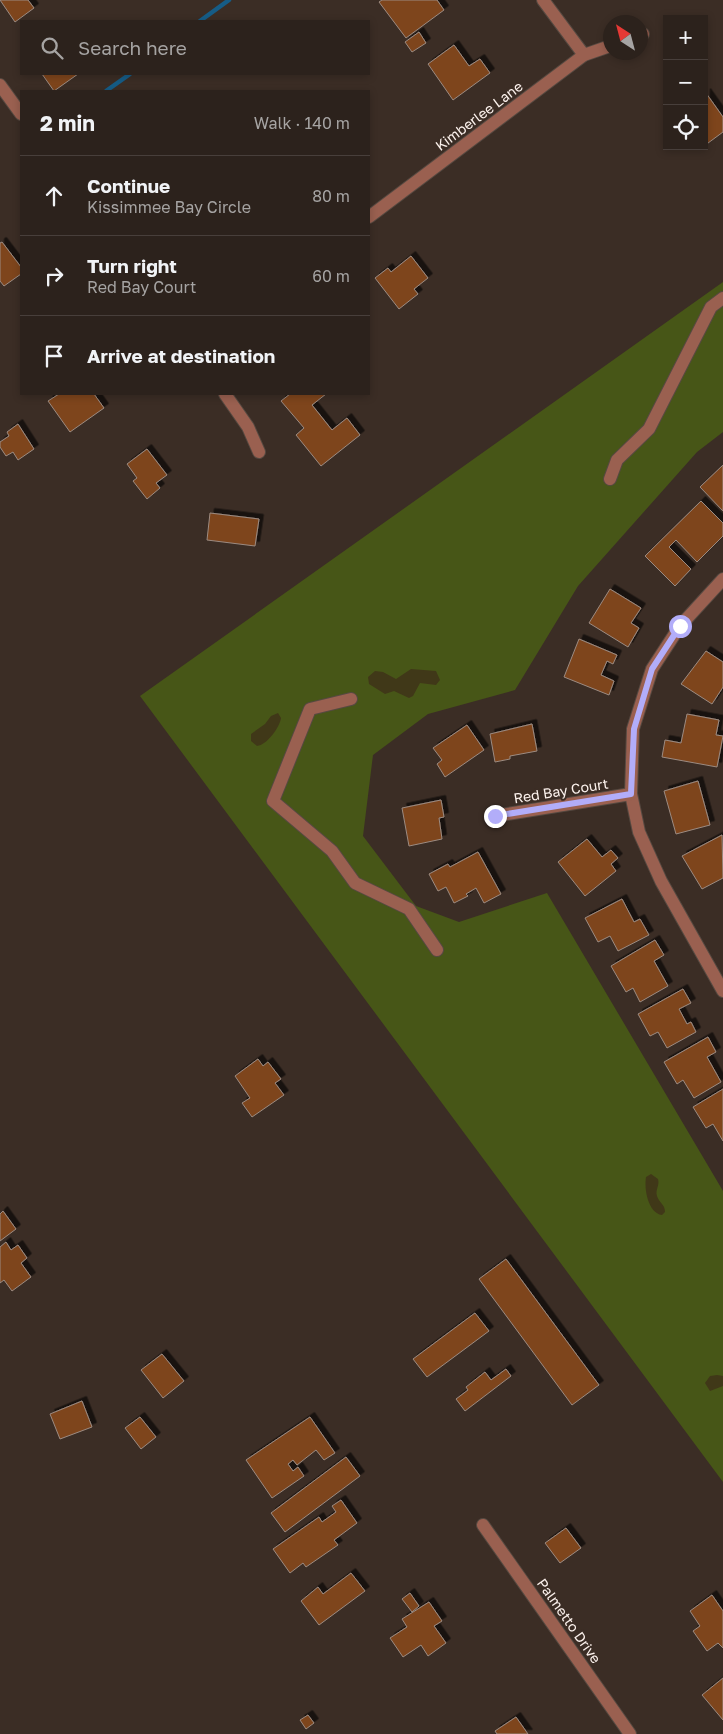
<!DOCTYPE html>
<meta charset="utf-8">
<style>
body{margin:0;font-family:"Golos Text",sans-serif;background:#382f29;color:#f1f3f6}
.controls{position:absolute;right:15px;top:15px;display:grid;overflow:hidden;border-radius:0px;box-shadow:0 2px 8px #0003}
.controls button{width:45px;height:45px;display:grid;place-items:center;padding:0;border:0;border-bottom:1px solid #483f3b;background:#2c221c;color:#f1f3f6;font:25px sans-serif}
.compass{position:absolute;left:603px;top:15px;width:45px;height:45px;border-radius:50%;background:#2c221c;box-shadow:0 2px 8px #0003;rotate:324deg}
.stop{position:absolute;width:15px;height:15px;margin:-11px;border:4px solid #b2adf9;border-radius:50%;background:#fff}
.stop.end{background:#b2adf9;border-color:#fff;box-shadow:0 1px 5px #0008}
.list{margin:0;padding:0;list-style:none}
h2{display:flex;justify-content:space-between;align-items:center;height:65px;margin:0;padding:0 20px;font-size:21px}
h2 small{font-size:16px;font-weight:400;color:#a6a4a3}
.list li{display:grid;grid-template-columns:32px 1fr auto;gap:15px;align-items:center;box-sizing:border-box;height:80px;padding:0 20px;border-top:1px solid #483f3b}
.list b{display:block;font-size:19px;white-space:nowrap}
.list p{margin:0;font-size:16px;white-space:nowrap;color:#a6a4a3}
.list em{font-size:16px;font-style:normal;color:#a6a4a3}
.icon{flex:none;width:28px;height:28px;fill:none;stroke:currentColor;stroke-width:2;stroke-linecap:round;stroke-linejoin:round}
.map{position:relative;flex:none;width:723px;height:1734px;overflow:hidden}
.search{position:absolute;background:#2c221c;box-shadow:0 2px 8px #0003;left:20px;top:20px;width:350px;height:55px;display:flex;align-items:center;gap:12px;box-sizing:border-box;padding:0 18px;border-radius:0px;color:#a6a4a3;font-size:19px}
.panel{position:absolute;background:#2c221c;box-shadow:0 2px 8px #0003;left:20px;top:90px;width:350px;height:305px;border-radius:0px}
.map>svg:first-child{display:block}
.green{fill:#475617}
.sand{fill:#403818}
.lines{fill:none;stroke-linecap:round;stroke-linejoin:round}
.stream{stroke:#165c86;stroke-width:4.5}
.building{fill:#7e451e;stroke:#9c8b81;filter:url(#shadow)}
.minor-casing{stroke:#564941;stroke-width:14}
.minor{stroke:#9a6050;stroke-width:12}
.route{stroke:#b2adf9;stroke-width:6}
.labels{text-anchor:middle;stroke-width:4;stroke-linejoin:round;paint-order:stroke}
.street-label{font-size:14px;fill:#fcf2ed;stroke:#3b2d25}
</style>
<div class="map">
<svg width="723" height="1734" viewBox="0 0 723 1734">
<defs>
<filter id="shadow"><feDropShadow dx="4.5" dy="-4.5" stdDeviation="0" flood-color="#0009"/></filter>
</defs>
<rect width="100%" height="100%" fill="#3b2d25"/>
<polygon class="green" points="723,282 723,432 697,452 578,586 515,690 428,714 373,755 363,836 416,906 459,922 547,893 723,1191 723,1482 140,696"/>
<g class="sand">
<polygon points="411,669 436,671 440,680 436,685 420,683 413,696 409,698 394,691 385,694 369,684 368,677 375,671 383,672 396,679"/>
<path d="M278,713L281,718C280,727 267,745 257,746L251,741V734L265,724L271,716Z"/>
<path d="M651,1174L658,1179C660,1185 655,1190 657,1196C659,1203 665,1204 665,1212L662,1215C648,1213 644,1189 646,1177Z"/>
<polygon points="717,1375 723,1376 723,1386 710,1391 705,1383 710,1376"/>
</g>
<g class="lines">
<g class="stream">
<polyline points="200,21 229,0"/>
<polyline points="106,91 130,74"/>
</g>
</g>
<g class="building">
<polygon points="0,0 28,0 34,8 15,22"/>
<polygon points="382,0 437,0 444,10 406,38 379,2"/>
<polygon points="419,32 426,43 412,52 405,42"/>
<polygon points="454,45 469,66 480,59 490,73 453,100 428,64"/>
<polygon points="42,74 78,74 54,91"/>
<polygon points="706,93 723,117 723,132 704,146"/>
<polygon points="2,242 21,267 21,274 4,286 0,281 0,243"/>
<polygon points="411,256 428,278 414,289 418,294 399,309 375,278 388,268 391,272"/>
<polygon points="59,394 94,394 104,408 70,432 48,401"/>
<polygon points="290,394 326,394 312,405 332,430 347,418 360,435 321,466 296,435 304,428 281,401"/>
<polygon points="18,424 34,449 18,460 13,452 6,456 0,447 0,442 9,436 7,432"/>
<polygon points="147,449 167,475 156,483 160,488 147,499 133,481 137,478 127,464"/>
<polygon points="723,465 723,511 700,487"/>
<polygon points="701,501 723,523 723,536 697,562 676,540 669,547 691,569 675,586 645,556"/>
<polygon points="210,513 259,519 255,546 207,540"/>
<polygon points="610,589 641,608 631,623 639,628 628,647 589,623"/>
<polygon points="579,639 617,655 613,664 607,661 601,675 614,681 609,695 564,677"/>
<polygon points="706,651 723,662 723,687 712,704 681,684"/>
<polygon points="687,714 719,720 716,735 723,736 717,767 662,757 665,740 681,743"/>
<polygon points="532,724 537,751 510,756 510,759 495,762 490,734"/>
<polygon points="467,725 484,750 445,777 437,764 442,760 433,748"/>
<polygon points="698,781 710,825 676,834 664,791"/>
<polygon points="441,800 444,817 439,818 442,839 409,846 402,808"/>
<polygon points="722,835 723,878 702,889 682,856"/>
<polygon points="587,839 602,857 611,850 618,858 611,864 616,871 585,896 558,862"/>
<polygon points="478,852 501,894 484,903 476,888 466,894 468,896 454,903 446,887 438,891 429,874 448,864 450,867"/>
<polygon points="622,899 634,922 640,919 649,935 618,951 610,936 598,942 585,918"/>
<polygon points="655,940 664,955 654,961 668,986 640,1002 633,988 626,992 611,966"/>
<polygon points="683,989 691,1003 679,1009 687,1024 691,1022 696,1032 667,1048 658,1032 650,1036 638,1014"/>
<polygon points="708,1037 716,1052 707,1057 721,1082 694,1098 683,1080 677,1084 664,1062"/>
<polygon points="258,1059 263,1066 268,1062 281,1079 275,1083 284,1095 252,1117 242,1103 250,1098 235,1076"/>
<polygon points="723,1089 723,1141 713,1124 706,1128 693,1107"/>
<polygon points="3,1211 16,1229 0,1241 0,1214"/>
<polygon points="6,1242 11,1250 18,1245 27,1258 21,1263 31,1277 12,1291 4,1280 0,1283 0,1247"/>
<polygon points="506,1259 599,1385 572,1405 479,1279"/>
<polygon points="475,1313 489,1331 427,1377 413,1359"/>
<polygon points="162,1354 184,1381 163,1398 141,1370"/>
<polygon points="506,1369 511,1376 465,1411 456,1399 468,1390 466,1387 485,1372 491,1380"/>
<polygon points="82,1401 92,1427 60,1439 50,1414"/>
<polygon points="140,1417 156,1437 141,1449 125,1428"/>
<polygon points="310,1417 335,1453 324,1460 316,1450 297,1465 293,1460 288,1464 293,1471 298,1467 304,1476 272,1498 246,1460"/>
<polygon points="346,1457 360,1476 285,1532 271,1513"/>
<polygon points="341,1500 357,1523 334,1540 338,1545 306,1567 303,1563 290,1573 273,1549 319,1517 322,1522 336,1512 332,1506"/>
<polygon points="566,1528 581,1548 560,1563 545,1543"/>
<polygon points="351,1573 365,1591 319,1625 301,1601 318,1587 323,1594"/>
<polygon points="410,1593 419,1606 412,1612 402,1599"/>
<polygon points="712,1595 723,1611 723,1648 718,1643 707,1651 693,1631 700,1626 690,1611"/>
<polygon points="429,1602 442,1621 434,1626 446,1643 428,1656 421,1645 403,1657 390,1638 407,1627 402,1619"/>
<polygon points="723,1678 723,1720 702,1695"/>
<polygon points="308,1715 314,1723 306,1729 300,1720"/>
<polygon points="516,1717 528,1734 497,1734 495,1731"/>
</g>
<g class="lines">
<g class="minor-casing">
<g id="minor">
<polyline points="543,0 584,55"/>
<polyline points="640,34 643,34"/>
<polyline points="0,85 21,114"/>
<polyline points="369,217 584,55 610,46"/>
<polyline points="225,394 248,427 259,452"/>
<polyline points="610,479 617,460 649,429 711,307 723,298"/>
<polyline points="723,579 680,626 652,669 633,729 631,794 639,832 661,881 723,991"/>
<polyline points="351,699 310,709 273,801 332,851 355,883 409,909 437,950"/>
<polyline points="495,816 631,794"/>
<polyline points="483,1525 630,1734"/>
</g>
</g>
<use href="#minor" class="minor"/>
</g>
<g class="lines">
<polyline class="route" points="495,816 631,794 634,729 652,669 680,626"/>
</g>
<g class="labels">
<g class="street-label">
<text transform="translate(479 116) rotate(-37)" y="5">Kimberlee Lane</text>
<text transform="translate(561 791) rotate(-9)" y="5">Red Bay Court</text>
<text transform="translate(569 1621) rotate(55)" y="5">Palmetto Drive</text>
</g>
</g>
</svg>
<div class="controls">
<button>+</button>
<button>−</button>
<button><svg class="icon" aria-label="locate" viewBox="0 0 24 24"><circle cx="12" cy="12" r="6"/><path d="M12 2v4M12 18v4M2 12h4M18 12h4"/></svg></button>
</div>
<svg class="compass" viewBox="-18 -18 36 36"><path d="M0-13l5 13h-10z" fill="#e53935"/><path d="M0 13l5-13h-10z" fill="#a6a4a3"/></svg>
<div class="stop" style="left:680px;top:626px"></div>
<div class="stop end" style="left:495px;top:816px"></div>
<div class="search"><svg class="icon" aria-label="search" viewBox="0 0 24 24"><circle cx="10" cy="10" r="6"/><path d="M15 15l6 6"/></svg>Search here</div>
<section class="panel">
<h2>2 min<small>Walk · 140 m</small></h2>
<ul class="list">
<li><svg class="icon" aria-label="ahead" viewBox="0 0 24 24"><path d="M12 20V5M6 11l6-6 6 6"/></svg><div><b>Continue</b><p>Kissimmee Bay Circle</p></div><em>80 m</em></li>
<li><svg class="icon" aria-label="right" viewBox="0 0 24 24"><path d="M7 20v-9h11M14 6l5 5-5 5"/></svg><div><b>Turn right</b><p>Red Bay Court</p></div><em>60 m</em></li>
<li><svg class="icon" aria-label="arrive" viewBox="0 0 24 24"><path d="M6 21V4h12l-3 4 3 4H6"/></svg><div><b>Arrive at destination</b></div></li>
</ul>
</section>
</div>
